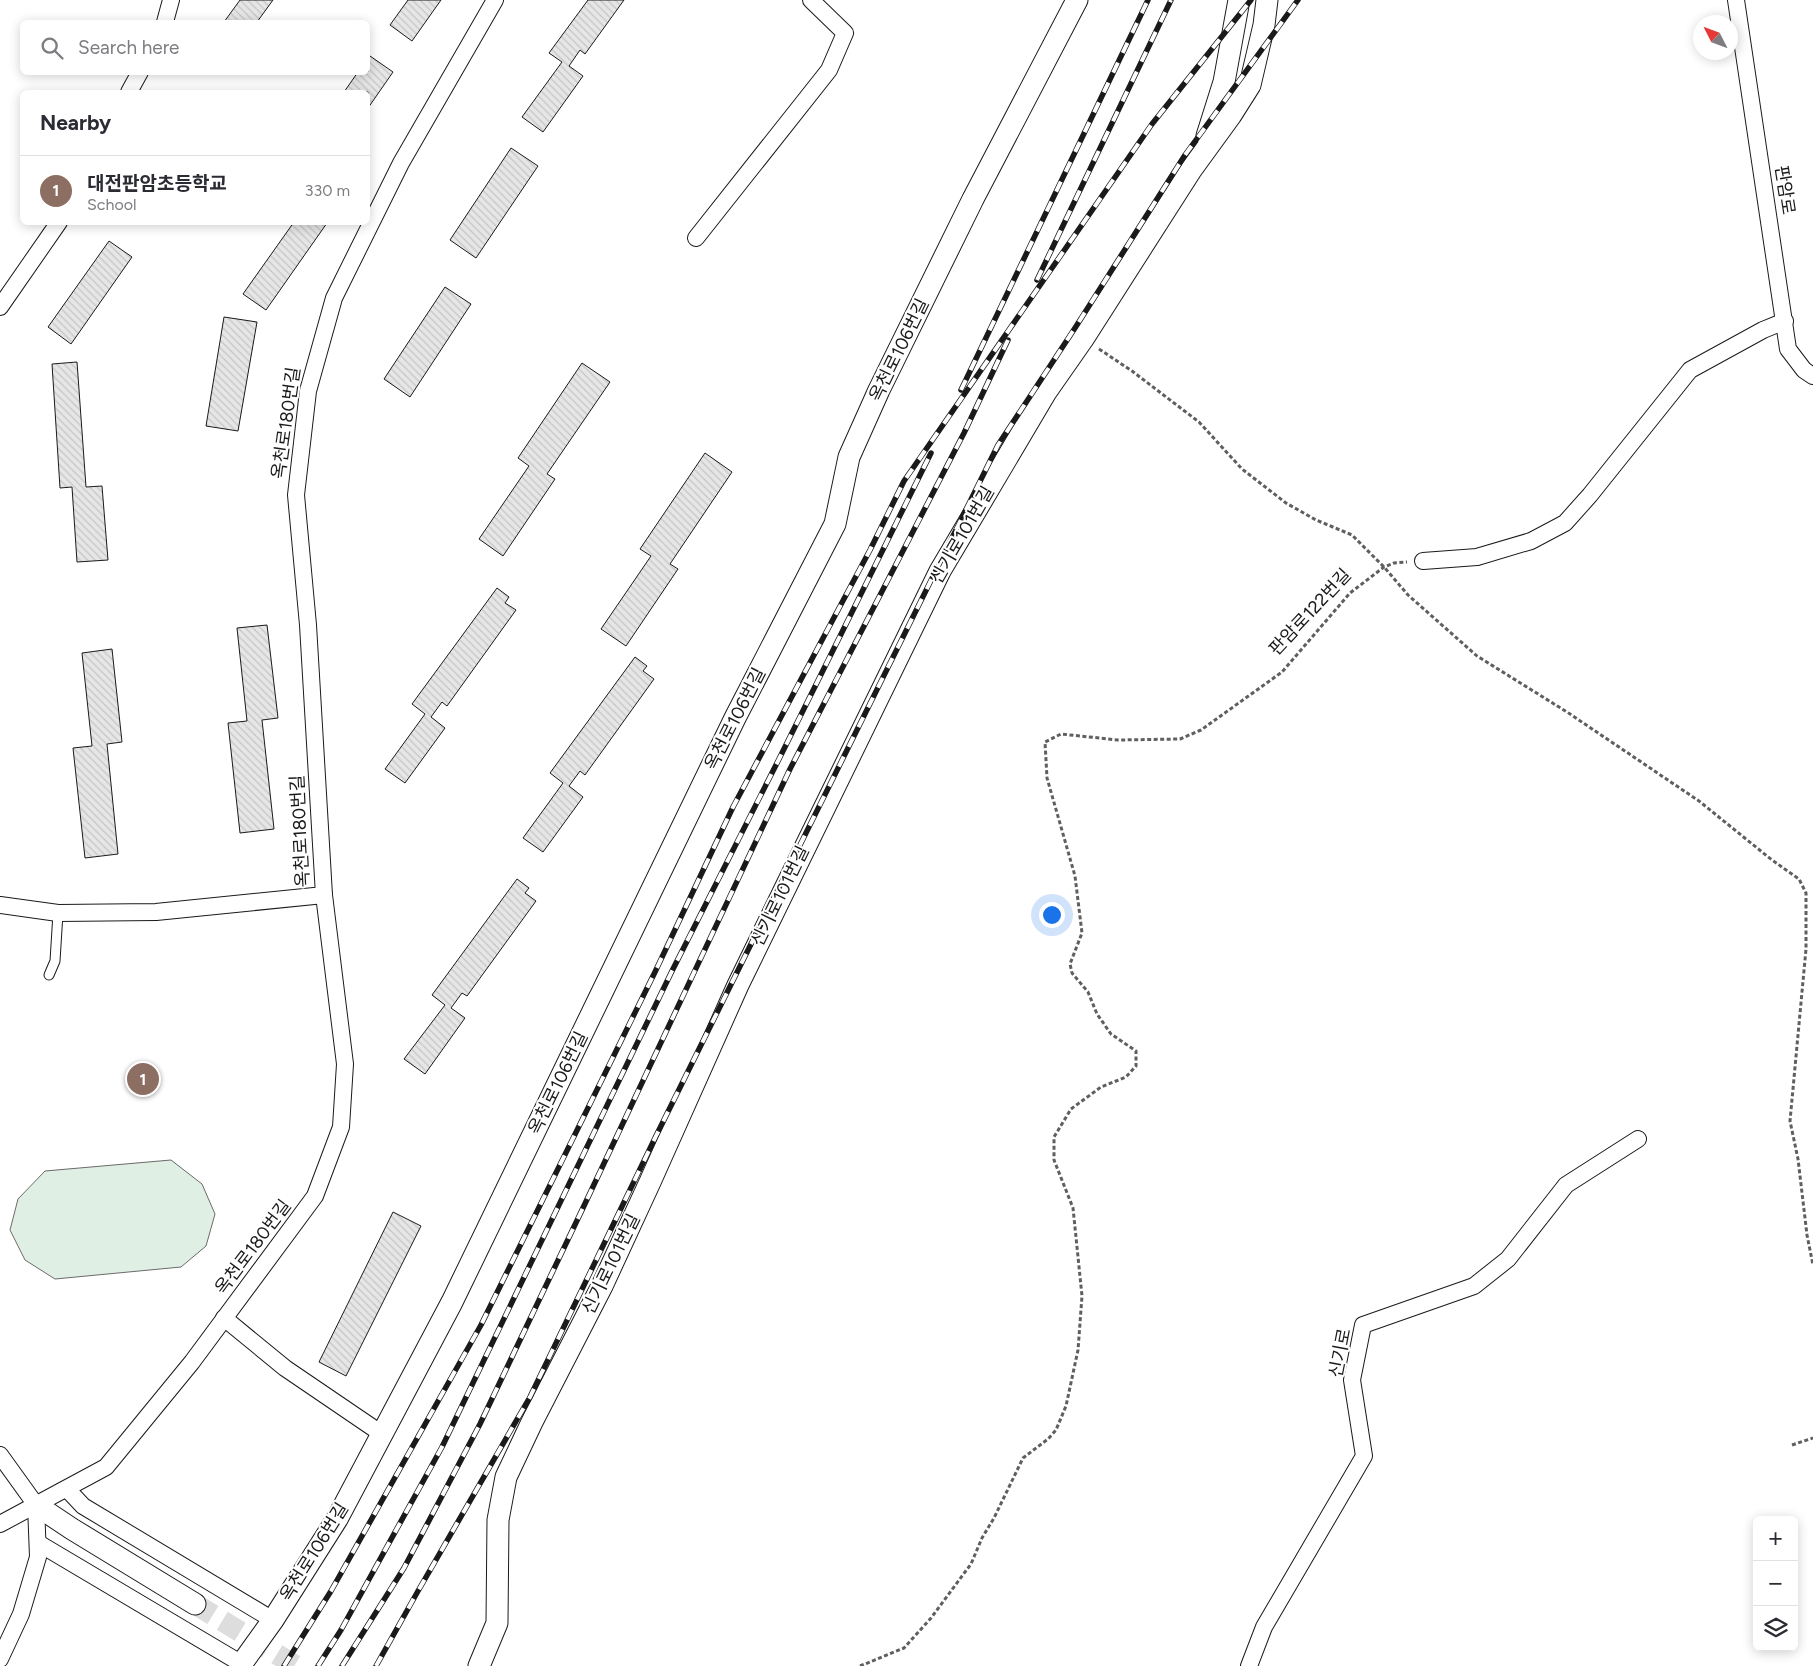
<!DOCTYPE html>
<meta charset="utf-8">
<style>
body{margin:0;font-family:Figtree,"Noto Sans KR",sans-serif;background:#f7f7f7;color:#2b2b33}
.controls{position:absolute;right:15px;bottom:15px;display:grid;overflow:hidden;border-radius:8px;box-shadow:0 2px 12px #0003}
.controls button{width:45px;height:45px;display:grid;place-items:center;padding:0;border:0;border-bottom:1px solid #e1e1e2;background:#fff;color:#2b2b33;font:25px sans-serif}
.compass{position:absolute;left:1693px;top:15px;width:45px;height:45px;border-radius:50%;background:#fff;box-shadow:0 2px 12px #0003;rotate:312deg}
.you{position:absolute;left:1051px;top:914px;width:18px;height:18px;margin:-12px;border:4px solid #fff;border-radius:50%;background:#1a73e8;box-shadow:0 0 0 8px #1a73e833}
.badge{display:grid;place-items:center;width:32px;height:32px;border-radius:50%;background:#0f766e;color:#fff;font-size:16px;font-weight:700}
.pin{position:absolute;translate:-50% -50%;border:2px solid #fff;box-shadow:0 1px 5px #0006}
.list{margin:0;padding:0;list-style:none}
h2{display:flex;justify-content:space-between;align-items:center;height:65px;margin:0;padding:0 20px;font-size:21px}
h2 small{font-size:16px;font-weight:400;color:#7c7c81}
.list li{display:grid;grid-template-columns:32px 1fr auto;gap:15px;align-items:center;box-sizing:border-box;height:70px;padding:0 20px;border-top:1px solid #e1e1e2}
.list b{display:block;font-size:19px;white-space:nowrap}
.list p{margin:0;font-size:16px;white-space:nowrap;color:#7c7c81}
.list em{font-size:16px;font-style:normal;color:#7c7c81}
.icon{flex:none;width:28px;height:28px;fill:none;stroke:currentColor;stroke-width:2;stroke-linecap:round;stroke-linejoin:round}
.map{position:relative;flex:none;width:1813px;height:1666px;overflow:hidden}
.search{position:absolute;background:#fff;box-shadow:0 2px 12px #0003;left:20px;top:20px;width:350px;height:55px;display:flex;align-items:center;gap:12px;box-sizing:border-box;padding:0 18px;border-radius:8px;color:#7c7c81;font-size:19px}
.panel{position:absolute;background:#fff;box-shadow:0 2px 12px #0003;left:20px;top:90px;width:350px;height:135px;border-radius:8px}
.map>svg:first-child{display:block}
.garden{fill:#e0efe3;stroke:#6a6a6a}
.building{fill:url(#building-back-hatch);stroke:#1a1a1a}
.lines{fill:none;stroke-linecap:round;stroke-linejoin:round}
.tertiary-tunnel{stroke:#ddd;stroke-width:21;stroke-dasharray:21 11;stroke-linecap:butt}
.service-casing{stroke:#1a1a1a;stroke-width:11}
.minor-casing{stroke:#1a1a1a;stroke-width:18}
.tertiary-casing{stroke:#1a1a1a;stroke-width:23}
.path{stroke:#5f5f5f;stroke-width:3;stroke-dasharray:4 2.5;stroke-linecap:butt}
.service{stroke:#fff;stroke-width:9}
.minor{stroke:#fff;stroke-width:16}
.tertiary{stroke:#fff;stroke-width:21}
.rail-casing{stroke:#1a1a1a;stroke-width:5.5}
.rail{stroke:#fff;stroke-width:4;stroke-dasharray:11;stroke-linecap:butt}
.labels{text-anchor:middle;stroke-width:4;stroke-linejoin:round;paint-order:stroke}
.street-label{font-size:18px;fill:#1a1a1a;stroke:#fff}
</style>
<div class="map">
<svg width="1813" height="1666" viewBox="0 0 1813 1666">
<defs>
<pattern id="building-back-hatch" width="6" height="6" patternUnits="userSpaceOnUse" patternTransform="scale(1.25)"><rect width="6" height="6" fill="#e6e6e6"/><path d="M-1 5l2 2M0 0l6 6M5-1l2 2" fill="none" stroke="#c5c5c5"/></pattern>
</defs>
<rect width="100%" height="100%" fill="#fff"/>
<polygon class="garden" points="171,1160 202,1184 215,1214 206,1246 181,1267 55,1279 25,1260 10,1230 18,1199 45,1171"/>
<g class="building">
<polygon points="240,0 273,0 257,22 224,22"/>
<polygon points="408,0 441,0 412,41 390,25"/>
<polygon points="588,0 624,0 585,54 580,50 569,66 583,76 543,132 522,117 562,62 549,53"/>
<polygon points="370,56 393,72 368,108 368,92 344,92 358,72 368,72 368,59"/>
<polygon points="511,148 538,166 476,258 450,240"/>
<polygon points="294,222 327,223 266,310 243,294"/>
<polygon points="109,241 132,257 71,344 48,327"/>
<polygon points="445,287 471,304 410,397 384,379"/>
<polygon points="224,317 257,322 238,431 206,426"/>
<polygon points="77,362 86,487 102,486 108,560 77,562 72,487 60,488 52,364"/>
<polygon points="582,363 610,382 547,474 555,479 503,556 479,539 529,466 518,458"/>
<polygon points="705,453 732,472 670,564 678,569 626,646 601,629 651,556 640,549"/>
<polygon points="497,588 509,597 505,603 516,610 447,706 442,702 431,717 445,728 405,783 385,769 425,714 412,704"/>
<polygon points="267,625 278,718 262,720 274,829 240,833 228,723 247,721 237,628"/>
<polygon points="112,649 122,742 107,744 118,854 85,858 73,748 92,746 82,653"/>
<polygon points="635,657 647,666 643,671 654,679 585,775 580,771 569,786 583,797 543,852 523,838 563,783 550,773"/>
<polygon points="517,879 529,888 525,893 536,901 467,996 462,993 451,1008 465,1018 425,1074 404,1059 445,1005 432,995"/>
<polygon points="393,1212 421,1226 346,1376 319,1362"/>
</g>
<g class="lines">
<polyline class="tertiary-tunnel" points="195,1604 296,1666"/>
<g class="service-casing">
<polyline id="service" points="49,975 55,961 58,913"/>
</g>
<g class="minor-casing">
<g id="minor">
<polyline points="1736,0 1788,349 1804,370 1813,376"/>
<polyline points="165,22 171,0"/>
<polyline points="129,92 140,72"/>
<polyline points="696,238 829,70 845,33 811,0"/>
<polyline points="0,307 59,222"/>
<polyline points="1423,561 1477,557 1531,541 1565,523 1590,495 1690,370 1763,330 1785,321"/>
<polyline points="0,905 58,913 156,912 324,895"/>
<polyline points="224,1318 285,1368 382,1434"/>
<polyline points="0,1455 36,1505 38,1557 21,1614 0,1659"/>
<polyline points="67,1489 83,1506 273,1620"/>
<polyline points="0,1524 106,1467 192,1362 315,1196 341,1127 345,1064 324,895 308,625 296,495 308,391 334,298 401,163 495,0"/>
<polyline points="38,1543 242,1664"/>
<polyline points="1249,1666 1264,1627 1364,1456 1352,1380 1363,1325 1474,1286 1508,1259 1566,1185 1638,1139"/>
</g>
</g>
<g class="tertiary-casing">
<g id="tertiary">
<polyline points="1207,136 1224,82 1239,0"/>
<polyline points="36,1505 72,1529 195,1604"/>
<polyline points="240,1666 273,1620 337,1519 452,1302 735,718 835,524 849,457 879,390 973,199 1077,0"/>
<polyline points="479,1666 497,1623 498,1520 506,1477 532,1422 602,1286 650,1182 738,985 940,571 1046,392 1083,339 1191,170 1231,115 1250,85 1264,25 1267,0"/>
</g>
</g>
<g class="path">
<polyline points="1099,349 1132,371 1199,422 1242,469 1286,503 1316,520 1352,535 1384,567 1408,595 1477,656 1567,712 1699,801 1772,860 1799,879 1806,893 1806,949 1790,1121 1798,1159 1807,1235 1813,1265"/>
<polyline points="1792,1445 1813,1438"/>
<polyline points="860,1666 904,1648 931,1618 971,1564 982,1538 994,1518 1023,1458 1048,1439 1056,1430 1066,1406 1078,1350 1082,1296 1073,1208 1054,1160 1054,1137 1071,1109 1101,1087 1126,1077 1136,1066 1136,1051 1111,1034 1097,1014 1088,992 1072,973 1070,964 1082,933 1075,876 1047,778 1045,742 1061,734 1118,740 1180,739 1201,730 1282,672 1350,593 1384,567 1394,563 1407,562"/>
</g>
<use href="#service" class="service"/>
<use href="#minor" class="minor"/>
<use href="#tertiary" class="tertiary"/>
<g class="rail-casing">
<g id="rail">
<polyline points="1037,280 1171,0"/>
<polyline points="961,390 1148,0"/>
<polyline points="284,1666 331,1591 481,1325 655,972 733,807 870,550 904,481 1152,124 1251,0"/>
<polyline points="318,1666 341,1630 442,1447 672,971 778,761 931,453"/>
<polyline points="342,1666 404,1568 480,1424 582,1210 790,769 964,433 1008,340"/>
<polyline points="376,1666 418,1591 530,1397 656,1136 998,445 1075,328 1185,155 1298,0"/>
</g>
</g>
<use href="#rail" class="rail"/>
</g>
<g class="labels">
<g class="street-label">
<text transform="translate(1785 190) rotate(81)" y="6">판암로</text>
<text transform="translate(899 350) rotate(-64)" y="6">옥천로106번길</text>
<text transform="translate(286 423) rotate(-82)" y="6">옥천로180번길</text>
<text transform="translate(962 535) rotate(-60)" y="6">신기로101번길</text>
<text transform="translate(1310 612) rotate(-47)" y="6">판암로122번길</text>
<text transform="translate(735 719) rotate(-63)" y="6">옥천로106번길</text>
<text transform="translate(300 831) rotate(-93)" y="6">옥천로180번길</text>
<text transform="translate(780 896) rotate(-64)" y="6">신기로101번길</text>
<text transform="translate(558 1083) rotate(-64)" y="6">옥천로106번길</text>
<text transform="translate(253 1247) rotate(-53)" y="6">옥천로180번길</text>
<text transform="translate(611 1264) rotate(-64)" y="6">신기로101번길</text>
<text transform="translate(1340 1353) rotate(-79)" y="6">신기로</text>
<text transform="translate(314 1552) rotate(-58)" y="6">옥천로106번길</text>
</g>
</g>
</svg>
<div class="controls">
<button>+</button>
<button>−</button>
<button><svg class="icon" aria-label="layers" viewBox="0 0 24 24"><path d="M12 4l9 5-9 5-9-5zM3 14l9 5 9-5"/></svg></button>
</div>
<svg class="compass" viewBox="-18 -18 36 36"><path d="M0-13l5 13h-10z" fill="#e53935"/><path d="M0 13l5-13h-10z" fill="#7c7c81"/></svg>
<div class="you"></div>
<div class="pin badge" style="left:143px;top:1079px;background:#8d6e63">1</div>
<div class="search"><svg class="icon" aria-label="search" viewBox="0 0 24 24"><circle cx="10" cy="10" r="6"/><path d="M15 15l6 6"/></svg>Search here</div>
<section class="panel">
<h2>Nearby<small></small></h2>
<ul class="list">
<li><span class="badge" style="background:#8d6e63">1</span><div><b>대전판암초등학교</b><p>School</p></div><em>330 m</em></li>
</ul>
</section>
</div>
